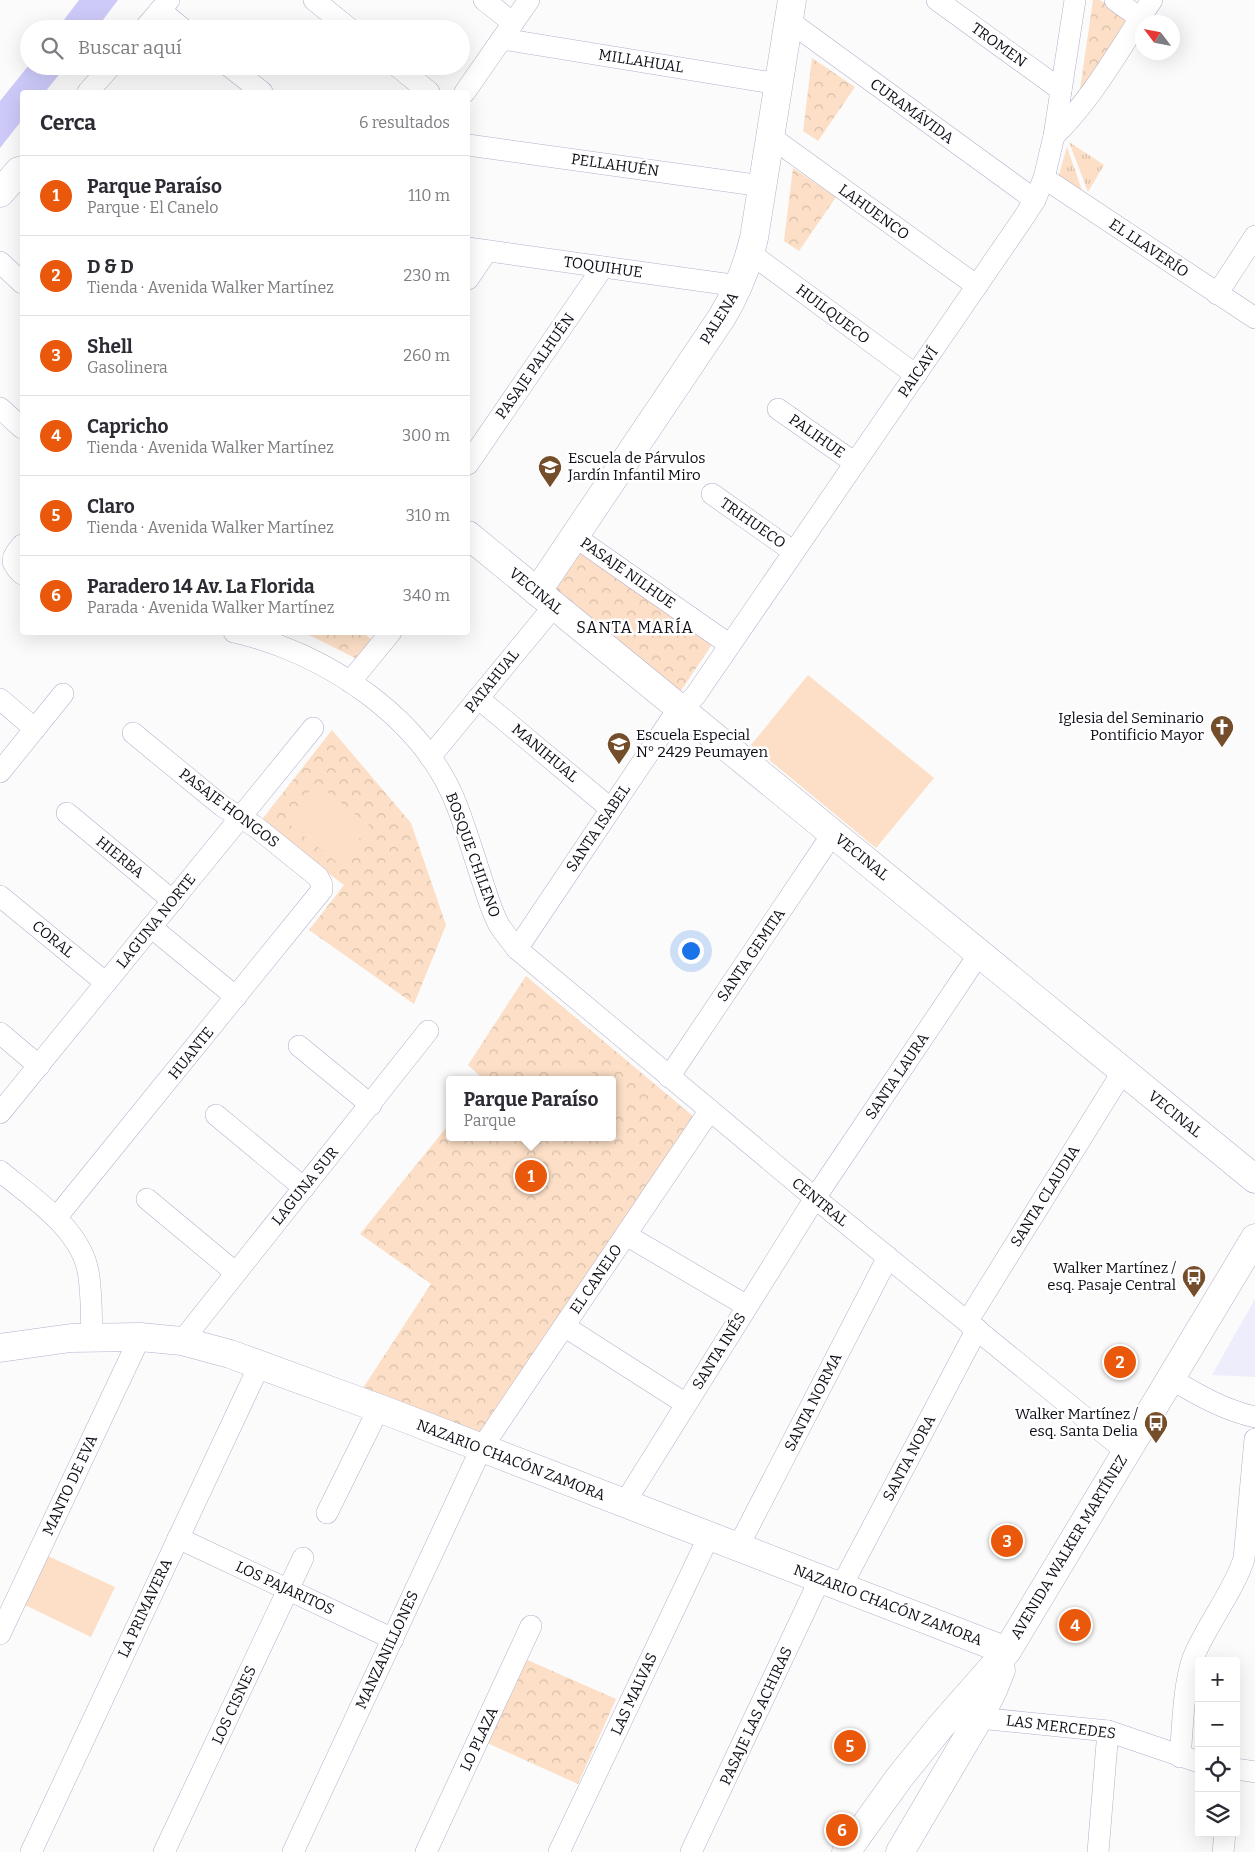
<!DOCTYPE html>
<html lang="es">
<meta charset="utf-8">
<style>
body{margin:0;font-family:Bitter,serif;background:#f7f7f7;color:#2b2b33}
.controls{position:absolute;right:15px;bottom:15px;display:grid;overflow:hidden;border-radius:5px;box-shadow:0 5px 20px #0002}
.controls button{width:45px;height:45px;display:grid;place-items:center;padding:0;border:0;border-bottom:1px solid #e1e1e2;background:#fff;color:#2b2b33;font:25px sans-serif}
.compass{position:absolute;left:1135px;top:15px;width:45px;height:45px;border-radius:50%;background:#fff;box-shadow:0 5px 20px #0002;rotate:302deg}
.you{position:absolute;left:690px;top:950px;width:18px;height:18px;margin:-12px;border:4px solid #fff;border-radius:50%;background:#1a73e8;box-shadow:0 0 0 8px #1a73e833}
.badge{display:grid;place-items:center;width:32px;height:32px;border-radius:50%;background:#ea580c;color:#fff;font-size:16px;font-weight:700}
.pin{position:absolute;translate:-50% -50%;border:2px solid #fff;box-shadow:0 1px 5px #0006}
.popup{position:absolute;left:446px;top:1076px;width:170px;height:65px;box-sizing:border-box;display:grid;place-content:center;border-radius:5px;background:#fff;filter:drop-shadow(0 1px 4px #0005);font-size:16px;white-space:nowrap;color:#7c7c81}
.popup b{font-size:19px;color:#2b2b33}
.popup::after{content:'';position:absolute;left:50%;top:100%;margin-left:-10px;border:10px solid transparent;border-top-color:#fff}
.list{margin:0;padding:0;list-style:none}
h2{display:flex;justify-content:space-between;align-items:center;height:65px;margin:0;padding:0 20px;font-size:21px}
h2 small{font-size:16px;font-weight:400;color:#7c7c81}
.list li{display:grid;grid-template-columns:32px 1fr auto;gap:15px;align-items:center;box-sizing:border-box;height:80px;padding:0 20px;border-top:1px solid #e1e1e2}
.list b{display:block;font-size:19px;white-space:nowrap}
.list p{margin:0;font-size:16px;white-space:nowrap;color:#7c7c81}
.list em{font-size:16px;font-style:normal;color:#7c7c81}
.icon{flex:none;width:28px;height:28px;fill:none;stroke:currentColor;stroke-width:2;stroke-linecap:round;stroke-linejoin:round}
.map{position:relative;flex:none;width:1255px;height:1852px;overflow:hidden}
.search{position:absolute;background:#fff;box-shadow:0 5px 20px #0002;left:20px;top:20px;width:450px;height:55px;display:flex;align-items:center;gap:12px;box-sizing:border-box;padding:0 18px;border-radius:28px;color:#7c7c81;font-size:19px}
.panel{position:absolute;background:#fff;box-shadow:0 5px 20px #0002;left:20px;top:90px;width:450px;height:545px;border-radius:5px}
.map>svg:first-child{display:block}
.built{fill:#eeedfc}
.grass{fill:url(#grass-tufts)}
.park{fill:url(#park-crowns)}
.pitch{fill:#fcdfc6}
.water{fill:#cdcaf9}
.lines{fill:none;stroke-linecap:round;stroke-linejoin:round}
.street-casing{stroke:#b2b1ce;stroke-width:22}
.secondary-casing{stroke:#b2b1ce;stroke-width:29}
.street{stroke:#fff;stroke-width:21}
.secondary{stroke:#fff;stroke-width:28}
.labels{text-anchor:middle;stroke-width:5;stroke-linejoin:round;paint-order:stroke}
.street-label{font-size:15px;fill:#0e0d17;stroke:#fff}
.poi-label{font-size:15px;fill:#0e0d17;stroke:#fff;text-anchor:end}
.neighbourhood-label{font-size:16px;letter-spacing:1px;fill:#0e0d17;stroke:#fff}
</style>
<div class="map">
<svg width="1255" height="1852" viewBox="0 0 1255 1852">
<defs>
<pattern id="grass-tufts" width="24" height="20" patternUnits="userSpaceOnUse" patternTransform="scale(1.25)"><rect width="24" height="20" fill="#fcdfc6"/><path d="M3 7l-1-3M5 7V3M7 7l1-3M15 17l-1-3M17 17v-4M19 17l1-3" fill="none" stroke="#d7bea9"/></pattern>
<pattern id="park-crowns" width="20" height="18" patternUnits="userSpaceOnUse" patternTransform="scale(1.25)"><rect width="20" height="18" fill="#fcdfc6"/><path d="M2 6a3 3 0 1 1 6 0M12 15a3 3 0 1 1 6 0" fill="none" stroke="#d7bea9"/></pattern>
</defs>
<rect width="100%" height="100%" fill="#fbfbfb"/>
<polygon class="built" points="1255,1299 1255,1377 1212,1375"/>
<g class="grass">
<polygon points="1069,142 1104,165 1088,192"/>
<polygon points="1067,147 1084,196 1058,178"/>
</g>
<g class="park">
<polygon points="1093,0 1100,0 1131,20 1079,96"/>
<polygon points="812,58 855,87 818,141 803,131"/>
<polygon points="793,168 836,197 799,251 784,241"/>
<polygon points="581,547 715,640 678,695 551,593"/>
<polygon points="305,633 363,633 375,642 359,660"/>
<polygon points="332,730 411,823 446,925 414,1004 309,930 344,885 260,822"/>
<polygon points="526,976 694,1117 482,1433 363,1388 431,1284 360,1234 450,1123 450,1137 612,1137 612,1080 484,1080 468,1065"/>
<polygon points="523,1658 616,1699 578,1784 485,1742"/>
</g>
<g class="pitch">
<polygon points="808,675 934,778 876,848 751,745"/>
<polygon points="316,783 370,826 339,864 285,821"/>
<polygon points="570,1055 602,1080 550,1080"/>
<polygon points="612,1088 628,1100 612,1120"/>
<polygon points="48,1556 115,1587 91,1637 25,1605"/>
</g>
<g class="water">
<polygon points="79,0 118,0 96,29 57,29"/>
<polygon points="29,65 29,66 66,66 45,92 22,92 22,120 0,148 0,101"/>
</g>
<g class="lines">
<g class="street-casing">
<g id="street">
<polyline points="314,0 350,29"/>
<polyline points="484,0 513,23"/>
<polyline points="937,0 1061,90"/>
<polyline points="1115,0 1140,18"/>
<polyline points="160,10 183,29"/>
<polyline points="789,21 1035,200"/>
<polyline points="144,29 169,0"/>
<polyline points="502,39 779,84"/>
<polyline points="229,66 262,92"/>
<polyline points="397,66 429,92"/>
<polyline points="88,92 111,66"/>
<polyline points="465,92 529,0"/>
<path d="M1054,136C1094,97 1121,46 1152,0"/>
<polyline points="771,137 977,286"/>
<polyline points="468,145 763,186"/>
<polyline points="1044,178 1255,318"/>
<polyline points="468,248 739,286"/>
<polyline points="750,253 916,375"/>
<polyline points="0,262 22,283"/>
<polyline points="468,279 487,251"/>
<polyline points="1217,294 1255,236"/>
<polyline points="0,408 22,428"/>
<polyline points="778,409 855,463"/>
<polyline points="468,464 603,267"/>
<polyline points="712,494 794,552"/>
<polyline points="574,536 730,645"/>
<path d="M22,545C11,558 9,562 22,574"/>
<path d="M234,632C324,652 423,717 457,806C467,832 475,859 484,886C488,899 492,912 499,925C504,933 511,941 517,949L815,1198L1127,1452"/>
<polyline points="350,682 391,632"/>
<polyline points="478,698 611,809"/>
<polyline points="0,699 35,729"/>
<polyline points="430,757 554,606"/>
<polyline points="0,772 63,694"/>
<polyline points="67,813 173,901"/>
<polyline points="0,896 106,983"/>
<polyline points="151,927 236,997"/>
<polyline points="517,949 670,721 695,696 1022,220 1035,200 1044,178 1054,136 1075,0"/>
<polyline points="0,1033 39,1066"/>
<polyline points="299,1046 371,1105"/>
<polyline points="669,1077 833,833"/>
<polyline points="0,1113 313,728"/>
<polyline points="216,1115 304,1188"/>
<path d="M0,1171C31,1197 80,1228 88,1271C92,1292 91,1315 92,1337"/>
<polyline points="147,1199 236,1273"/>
<polyline points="56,1218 322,890 322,885 318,877 256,827 222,806 133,733"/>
<polyline points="626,1235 747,1306"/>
<polyline points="967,1322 1123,1071"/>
<polyline points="564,1326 686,1404"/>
<polyline points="182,1341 428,1031"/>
<path d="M1171,1379C1198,1395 1224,1410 1255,1417"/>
<polyline points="624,1504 815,1198 979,954"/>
<polyline points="327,1513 379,1408"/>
<polyline points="178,1538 393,1639"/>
<polyline points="738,1547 888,1257"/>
<polyline points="841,1587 977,1329"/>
<polyline points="0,1634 140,1337"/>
<polyline points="979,1718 1108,1731 1199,1762"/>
<path d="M1180,1757C1183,1726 1183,1687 1193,1658C1207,1624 1232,1594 1244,1559L1255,1439"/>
<polyline points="1236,1769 1255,1772"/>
<polyline points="31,1852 260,1364"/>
<polyline points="164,1852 303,1558"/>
<polyline points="293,1852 481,1449 710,1110"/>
<polyline points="426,1852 531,1626"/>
<polyline points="559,1852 709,1536"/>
<polyline points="691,1852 820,1579"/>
<polyline points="1098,1852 1108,1731"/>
<polyline points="1223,1852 1225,1833"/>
</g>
</g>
<g class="secondary-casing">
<g id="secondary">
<polyline points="0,193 19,171 22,174"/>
<polyline points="468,535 1255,1179"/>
<path d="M537,592L722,317C737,292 747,267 754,238L792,0"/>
<polyline points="0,1348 71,1338 140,1337 182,1341 230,1354 389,1412 1007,1651"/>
<polyline points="846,1852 899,1778 941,1726 1007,1651 1255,1238"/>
<polyline points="900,1852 979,1718 993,1690 1001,1670"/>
</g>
</g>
<use href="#street" class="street"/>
<use href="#secondary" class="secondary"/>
</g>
<defs>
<g id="school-pin" transform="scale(1.25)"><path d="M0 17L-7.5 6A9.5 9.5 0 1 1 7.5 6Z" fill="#744e2a" stroke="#fff"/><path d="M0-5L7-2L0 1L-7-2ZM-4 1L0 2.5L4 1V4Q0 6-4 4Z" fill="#fff"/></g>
<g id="church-pin" transform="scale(1.25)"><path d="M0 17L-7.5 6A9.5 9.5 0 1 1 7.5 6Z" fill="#744e2a" stroke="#fff"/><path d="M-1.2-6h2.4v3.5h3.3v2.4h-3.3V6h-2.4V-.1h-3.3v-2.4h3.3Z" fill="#fff"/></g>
<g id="bus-pin" transform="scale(1.25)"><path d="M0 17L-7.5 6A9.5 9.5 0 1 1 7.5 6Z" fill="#744e2a" stroke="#fff"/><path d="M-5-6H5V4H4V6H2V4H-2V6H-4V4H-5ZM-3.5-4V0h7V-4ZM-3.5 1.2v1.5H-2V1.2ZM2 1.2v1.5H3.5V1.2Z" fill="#fff"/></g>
</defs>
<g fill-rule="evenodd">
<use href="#school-pin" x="550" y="467"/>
<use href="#church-pin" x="1222" y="727"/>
<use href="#school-pin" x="619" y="744"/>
<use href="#bus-pin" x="1194" y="1277"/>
<use href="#bus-pin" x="1156" y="1423"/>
</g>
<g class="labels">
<g class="street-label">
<text transform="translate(999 45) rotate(36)" y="5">TROMEN</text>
<text transform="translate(641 61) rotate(9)" y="5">MILLAHUAL</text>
<text transform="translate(912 111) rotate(36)" y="5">CURAMÁVIDA</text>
<text transform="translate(615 165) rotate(8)" y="5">PELLAHUÉN</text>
<text transform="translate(874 212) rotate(36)" y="5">LAHUENCO</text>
<text transform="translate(1149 248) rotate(34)" y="5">EL LLAVERÍO</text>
<text transform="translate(603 267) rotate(8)" y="5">TOQUIHUE</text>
<text transform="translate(833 314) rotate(37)" y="5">HUILQUECO</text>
<text transform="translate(719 318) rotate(-58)" y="5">PALENA</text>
<text transform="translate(535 366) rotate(-55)" y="5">PASAJE PALHUÉN</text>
<text transform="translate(918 372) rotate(-55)" y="5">PAICAVÍ</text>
<text transform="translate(817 436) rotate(35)" y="5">PALIHUE</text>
<text transform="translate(753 523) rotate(35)" y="5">TRIHUECO</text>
<text transform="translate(628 573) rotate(35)" y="5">PASAJE NILHUE</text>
<text transform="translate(536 591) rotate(39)" y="5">VECINAL</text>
<text transform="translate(492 681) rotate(-51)" y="5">PATAHUAL</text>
<text transform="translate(545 753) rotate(40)" y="5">MANIHUAL</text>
<text transform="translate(229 808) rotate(37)" y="5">PASAJE HONGOS</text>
<text transform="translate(598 828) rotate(-56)" y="5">SANTA ISABEL</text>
<text transform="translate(473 855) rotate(70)" y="5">BOSQUE CHILENO</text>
<text transform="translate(120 857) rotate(39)" y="5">HIERBA</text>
<text transform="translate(862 857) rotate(39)" y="5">VECINAL</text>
<text transform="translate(156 921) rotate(-51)" y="5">LAGUNA NORTE</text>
<text transform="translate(53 939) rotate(39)" y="5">CORAL</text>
<text transform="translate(751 955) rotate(-56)" y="5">SANTA GEMITA</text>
<text transform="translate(191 1053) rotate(-51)" y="5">HUANTE</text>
<text transform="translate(897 1076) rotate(-56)" y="5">SANTA LAURA</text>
<text transform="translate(1175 1114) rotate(39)" y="5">VECINAL</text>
<text transform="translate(305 1186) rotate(-51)" y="5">LAGUNA SUR</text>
<text transform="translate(1045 1196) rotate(-58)" y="5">SANTA CLAUDIA</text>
<text transform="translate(820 1202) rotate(39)" y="5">CENTRAL</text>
<text transform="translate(596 1279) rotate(-56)" y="5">EL CANELO</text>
<text transform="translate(719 1351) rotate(-58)" y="5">SANTA INÉS</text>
<text transform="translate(813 1402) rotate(-63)" y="5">SANTA NORMA</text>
<text transform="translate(909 1458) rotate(-62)" y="5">SANTA NORA</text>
<text transform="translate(511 1460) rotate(21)" y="5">NAZARIO CHACÓN ZAMORA</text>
<text transform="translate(70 1485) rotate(-65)" y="5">MANTO DE EVA</text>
<text transform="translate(1069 1547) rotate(-59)" y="5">AVENIDA WALKER MARTÍNEZ</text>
<text transform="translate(285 1588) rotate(25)" y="5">LOS PAJARITOS</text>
<text transform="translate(888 1605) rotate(21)" y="5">NAZARIO CHACÓN ZAMORA</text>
<text transform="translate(145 1608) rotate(-65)" y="5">LA PRIMAVERA</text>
<text transform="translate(387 1650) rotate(-65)" y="5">MANZANILLONES</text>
<text transform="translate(634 1694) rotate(-65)" y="5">LAS MALVAS</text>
<text transform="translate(234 1705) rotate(-65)" y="5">LOS CISNES</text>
<text transform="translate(756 1716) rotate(-65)" y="5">PASAJE LAS ACHIRAS</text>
<text transform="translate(1061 1727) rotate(7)" y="5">LAS MERCEDES</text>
<text transform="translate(479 1739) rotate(-65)" y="5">LO PLAZA</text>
</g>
<g class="poi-label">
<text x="568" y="463" text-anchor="start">Escuela de Párvulos<tspan x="568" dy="17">Jardín Infantil Miro</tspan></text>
<text x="1204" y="723">Iglesia del Seminario<tspan x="1204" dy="17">Pontificio Mayor</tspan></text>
<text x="636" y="740" text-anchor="start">Escuela Especial<tspan x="636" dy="17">N° 2429 Peumayen</tspan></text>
<text x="1176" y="1273">Walker Martínez /<tspan x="1176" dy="17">esq. Pasaje Central</tspan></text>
<text x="1138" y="1419">Walker Martínez /<tspan x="1138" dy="17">esq. Santa Delia</tspan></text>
</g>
<g class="neighbourhood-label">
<text x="635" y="633">SANTA MARÍA</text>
</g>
</g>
</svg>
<div class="controls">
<button>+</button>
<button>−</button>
<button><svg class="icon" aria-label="locate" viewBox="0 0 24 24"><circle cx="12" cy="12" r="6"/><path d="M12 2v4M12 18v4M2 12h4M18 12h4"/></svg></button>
<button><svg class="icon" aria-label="layers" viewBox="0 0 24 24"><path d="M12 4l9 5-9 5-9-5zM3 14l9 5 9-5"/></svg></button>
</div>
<svg class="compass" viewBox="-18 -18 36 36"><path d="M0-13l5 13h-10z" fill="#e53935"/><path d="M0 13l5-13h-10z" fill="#7c7c81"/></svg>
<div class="you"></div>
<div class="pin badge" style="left:531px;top:1176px">1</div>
<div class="popup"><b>Parque Paraíso</b>Parque</div>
<div class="pin badge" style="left:1120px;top:1362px">2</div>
<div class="pin badge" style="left:1007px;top:1541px">3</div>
<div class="pin badge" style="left:1075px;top:1625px">4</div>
<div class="pin badge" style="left:850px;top:1746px">5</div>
<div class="pin badge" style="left:842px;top:1830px">6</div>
<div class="search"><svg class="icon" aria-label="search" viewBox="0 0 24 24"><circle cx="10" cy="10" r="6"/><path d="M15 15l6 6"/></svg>Buscar aquí</div>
<section class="panel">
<h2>Cerca<small>6 resultados</small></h2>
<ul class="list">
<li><span class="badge">1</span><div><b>Parque Paraíso</b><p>Parque · El Canelo</p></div><em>110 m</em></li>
<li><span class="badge">2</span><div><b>D &amp; D</b><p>Tienda · Avenida Walker Martínez</p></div><em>230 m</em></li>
<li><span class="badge">3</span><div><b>Shell</b><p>Gasolinera</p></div><em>260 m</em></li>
<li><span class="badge">4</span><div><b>Capricho</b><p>Tienda · Avenida Walker Martínez</p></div><em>300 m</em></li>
<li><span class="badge">5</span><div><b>Claro</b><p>Tienda · Avenida Walker Martínez</p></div><em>310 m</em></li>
<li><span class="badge">6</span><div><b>Paradero 14 Av. La Florida</b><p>Parada · Avenida Walker Martínez</p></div><em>340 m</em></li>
</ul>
</section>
</div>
